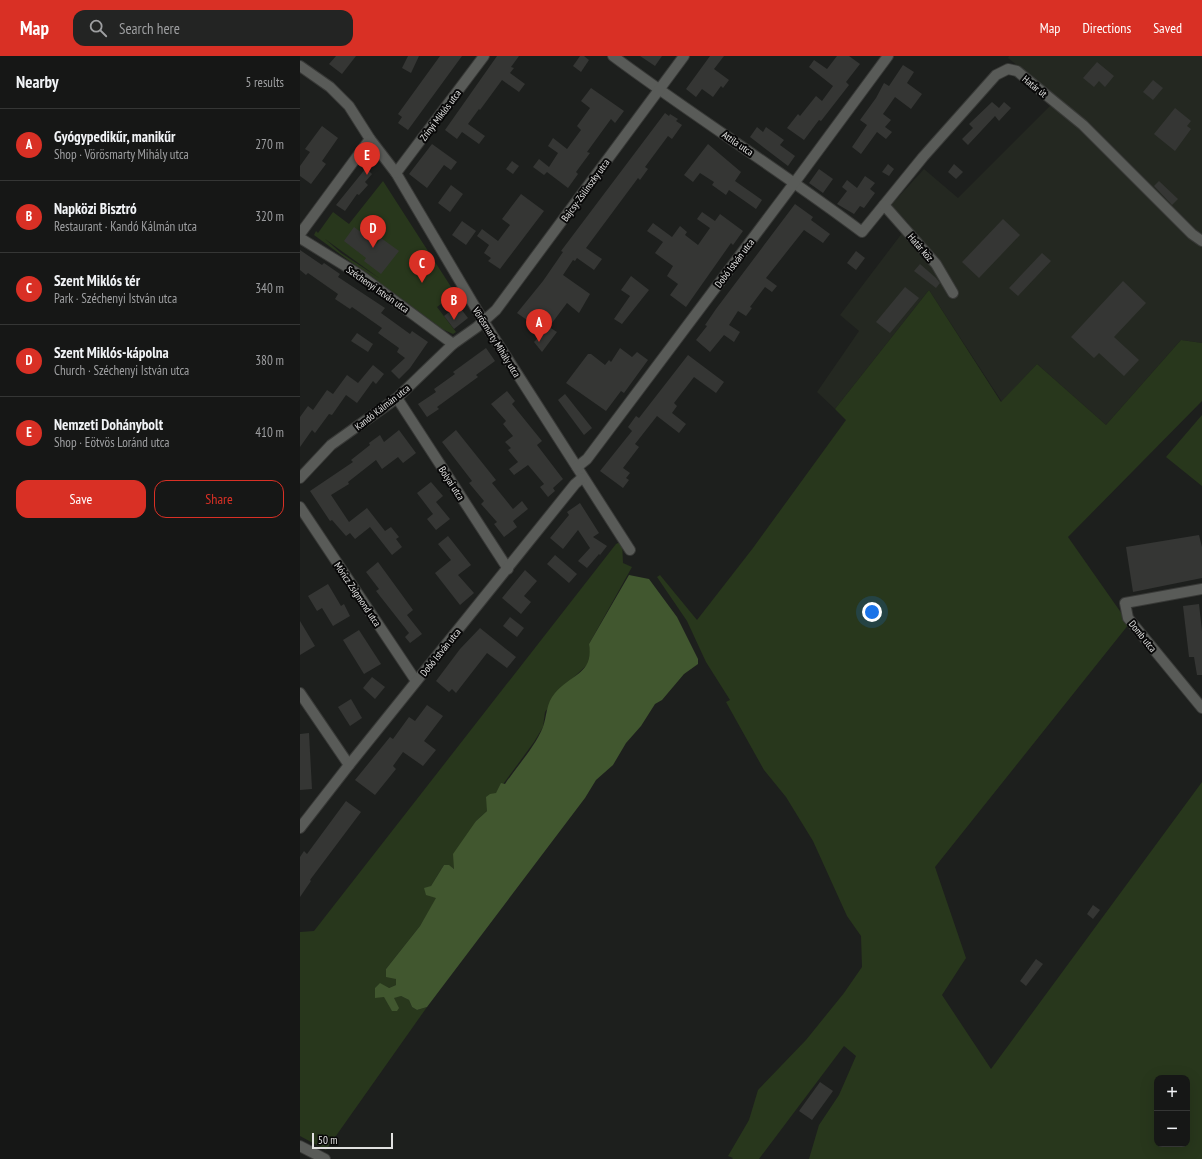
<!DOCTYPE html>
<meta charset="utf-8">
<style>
body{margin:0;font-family:"PT Sans Narrow",sans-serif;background:#232423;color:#f1f3f6}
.controls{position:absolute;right:12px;bottom:12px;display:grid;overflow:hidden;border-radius:8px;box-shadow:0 4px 16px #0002}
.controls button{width:36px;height:36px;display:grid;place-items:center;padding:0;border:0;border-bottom:1px solid #353635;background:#161716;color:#f1f3f6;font:20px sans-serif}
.scale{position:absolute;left:12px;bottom:10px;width:81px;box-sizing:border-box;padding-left:4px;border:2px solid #e1e1e0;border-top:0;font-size:11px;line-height:14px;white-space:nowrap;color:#e1e1e0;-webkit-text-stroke:3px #080808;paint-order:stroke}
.you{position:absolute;left:572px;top:556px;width:14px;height:14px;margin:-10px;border:3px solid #fff;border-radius:50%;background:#1a73e8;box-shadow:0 0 0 6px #1a73e833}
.badge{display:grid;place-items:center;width:26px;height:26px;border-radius:50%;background:#d93025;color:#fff;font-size:13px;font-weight:700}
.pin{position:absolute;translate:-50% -33px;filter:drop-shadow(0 1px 2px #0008)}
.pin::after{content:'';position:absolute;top:21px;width:14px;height:12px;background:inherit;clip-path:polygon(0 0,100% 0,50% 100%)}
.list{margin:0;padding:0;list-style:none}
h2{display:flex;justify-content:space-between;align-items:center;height:52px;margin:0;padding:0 16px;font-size:17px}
h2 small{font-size:13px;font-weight:400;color:#9e9fa1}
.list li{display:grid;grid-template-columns:26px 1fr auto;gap:12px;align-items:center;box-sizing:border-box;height:72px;padding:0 16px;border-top:1px solid #353635}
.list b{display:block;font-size:15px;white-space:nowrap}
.list p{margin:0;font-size:13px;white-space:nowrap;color:#9e9fa1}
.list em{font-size:13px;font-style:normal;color:#9e9fa1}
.actions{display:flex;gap:8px;padding:12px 16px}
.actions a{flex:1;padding:9px 0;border:1px solid #d93025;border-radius:12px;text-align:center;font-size:14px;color:#d93025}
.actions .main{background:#d93025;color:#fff}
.icon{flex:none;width:22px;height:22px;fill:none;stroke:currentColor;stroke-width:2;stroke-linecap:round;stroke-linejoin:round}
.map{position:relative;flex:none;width:902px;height:1103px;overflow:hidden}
header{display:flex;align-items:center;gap:24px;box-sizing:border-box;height:56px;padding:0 20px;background:#d93025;color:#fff}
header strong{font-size:19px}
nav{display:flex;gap:22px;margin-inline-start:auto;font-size:14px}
.search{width:280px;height:36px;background:#232423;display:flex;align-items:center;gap:10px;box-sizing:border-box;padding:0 14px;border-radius:12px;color:#9e9fa1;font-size:15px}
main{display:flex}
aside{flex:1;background:#161716}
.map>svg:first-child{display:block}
.built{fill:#242821}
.green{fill:#28371c;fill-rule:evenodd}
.forest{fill:#41572f}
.building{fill:#353634}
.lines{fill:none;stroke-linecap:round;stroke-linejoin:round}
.minor-casing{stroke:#383937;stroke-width:12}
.minor{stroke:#595b58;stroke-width:10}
.labels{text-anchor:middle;stroke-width:4;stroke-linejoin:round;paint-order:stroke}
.street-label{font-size:10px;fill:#e1e1e0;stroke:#080808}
</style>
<header>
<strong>Map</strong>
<div class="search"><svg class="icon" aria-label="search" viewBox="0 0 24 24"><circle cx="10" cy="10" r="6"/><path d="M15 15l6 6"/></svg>Search here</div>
<nav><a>Map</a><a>Directions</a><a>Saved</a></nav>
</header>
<main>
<aside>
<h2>Nearby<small>5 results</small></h2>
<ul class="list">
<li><span class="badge">A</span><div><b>Gyógypedikűr, manikűr</b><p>Shop · Vörösmarty Mihály utca</p></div><em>270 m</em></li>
<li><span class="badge">B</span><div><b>Napközi Bisztró</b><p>Restaurant · Kandó Kálmán utca</p></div><em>320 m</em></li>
<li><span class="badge">C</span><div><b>Szent Miklós tér</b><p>Park · Széchenyi István utca</p></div><em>340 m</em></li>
<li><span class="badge">D</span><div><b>Szent Miklós-kápolna</b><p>Church · Széchenyi István utca</p></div><em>380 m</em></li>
<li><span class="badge">E</span><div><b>Nemzeti Dohánybolt</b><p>Shop · Eötvös Loránd utca</p></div><em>410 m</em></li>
</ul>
<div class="actions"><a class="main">Save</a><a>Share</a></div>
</aside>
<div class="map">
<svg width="902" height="1103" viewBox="0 0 902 1103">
<rect width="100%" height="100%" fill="#1d1f1d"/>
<polygon class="built" points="709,0 902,0 902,287 881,284 806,369 737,308 702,346 629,234 535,353 517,336 559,275 540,259 609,168 591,149 624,113 658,142 758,42 708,2"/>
<g class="green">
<path d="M83,125L155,237L137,251L156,276L153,278L142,273L14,179L16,175L18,177L33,156L49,168ZM25,183L79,222L41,197Z"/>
<path d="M629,234L701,346L737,308L806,369L881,284L902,287V345L768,481L829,568L635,811L666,902L642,939L691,1013L902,726V1103H509L519,1069L539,1039L556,1000L544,990L459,1103H432L433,1102L428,1100L449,1064L458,1034L506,984L544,937L562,911L561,880L547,860L513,785L486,741L464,714L426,646L430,644L406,606L387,565L357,521L360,519L397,564L453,492L546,364L535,353ZM857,1022H887V1088H857Z"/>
<polygon points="902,359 902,430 866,401"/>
<polygon points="322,485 323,507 332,511 289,588 291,599 288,608 274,621 245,656 243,671 234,686 196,738 187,755 176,765 155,813 144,809 131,830 137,842 120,870 86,913 96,923 96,929 89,932 84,941 101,940 109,944 112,951 117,954 127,951 26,1094 0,1080 0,876 14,875 316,488"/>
</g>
<path class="forest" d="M329,519L349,523L377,561L398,603V608L384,618L362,644L355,648L341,670L326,687L313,709L296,724L285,742L127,951L117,954L112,951L109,944L101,940L94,942L99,952L97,955H92L84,941L75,942V932L80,927L89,932L96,929V923L86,921V913L120,870L136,842L126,839L124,832L131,830L144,809H149L154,813L153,798L176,765L187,755L186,741L190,738L196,737L201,727L205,728C217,710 235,691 243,671C247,660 246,647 255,637C271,618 294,618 289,588Z"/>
<g class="building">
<polygon points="36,0 56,0 42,18 29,8"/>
<polygon points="108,0 119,0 111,17 102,12"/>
<polygon points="140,0 162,0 108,74 98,67 102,61 98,58"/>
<polygon points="197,0 219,0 211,11 214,12 210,17 225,28 219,36 202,24 180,54 179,53 168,68 185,80 179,88 162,76 157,83 145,74"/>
<polygon points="280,0 284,0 289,4 281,16 273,10"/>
<polygon points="340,0 362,0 355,10"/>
<polygon points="410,0 424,0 414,13 429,24 423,32 421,30 413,41 402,33 396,41 386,33"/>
<polygon points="537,0 549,0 560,8 546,26 549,29 521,65 519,64 504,84 487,72 498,58 500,60 516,40 522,45 533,30 509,11 514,4 527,13"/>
<polygon points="797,6 814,20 805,31 799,25 794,31 783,22"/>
<polygon points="603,9 614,16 607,27 622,38 611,53 595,41 583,58 591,64 585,71 592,76 586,83 577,76 561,98 552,91 567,69 560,64 576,42 584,27 589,30"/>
<polygon points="853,24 863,32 853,44 843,36"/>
<polygon points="291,32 324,55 315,67 311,63 287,96 290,97 276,116 278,118 268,132 247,116 244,119 233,111 239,103 249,111 258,97 248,90 253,82 267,93 281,74 277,70 290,52 281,45"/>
<polygon points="692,46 699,52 704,46 711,52 699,65 695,60 668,89 662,83 673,72 669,68"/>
<polygon points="875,52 891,65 887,70 891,73 875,95 854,78"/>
<polygon points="365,57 369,60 370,58 378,63 376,65 382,69 372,83 368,80 345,111 348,113 340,124 338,122 286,192 302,203 294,214 277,202 275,205 273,204 263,219 290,238 279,257 267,247 249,271 257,276 242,296 234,286 242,278 236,273 237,271 217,257 243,225 263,196 261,195"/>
<polygon points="22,70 38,82 22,105 26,108 11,128 0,120 0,110 10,96 5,93"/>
<polygon points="457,71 463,76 466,71 484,84 480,89 495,100 488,110 450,81"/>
<polygon points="132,88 157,106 151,114 144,109 127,132 109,118"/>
<polygon points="408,88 441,116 435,125 462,144 456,153 429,134 426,139 412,129 414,126 400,117 393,126 384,119"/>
<polygon points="212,105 219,110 213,118 206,113"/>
<polygon points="588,108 594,113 589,120 582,116"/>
<polygon points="654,108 663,116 656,123 648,116"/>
<polygon points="66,112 72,118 65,126 68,129 59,139 57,138 45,155 36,149"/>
<polygon points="519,113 533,123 523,137 509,127"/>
<polygon points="565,120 575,127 570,133 575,137 564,152 560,150 554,158 537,148 547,135 542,131 547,124 557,132"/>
<polygon points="859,125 878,143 872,149 854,130"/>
<polygon points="151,129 163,138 150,156 138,147"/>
<polygon points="221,138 244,155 200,213 188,205 191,202 184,197 189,189 177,180 182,173 198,185 210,169 202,163"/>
<polygon points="495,148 513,161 511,164 530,178 523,187 504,174 466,222 477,230 472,236 465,231 450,251 452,252 446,260 438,255 429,269 440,276 434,286 424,279 410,296 396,284 407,270 405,269 416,253"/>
<polygon points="402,156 415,165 420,158 443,175 433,189 431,187 386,251 370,239 378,228 367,220 373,210 355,197 363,186 347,175 353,167 372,181 380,170 387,176 385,179 398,189 410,172 397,163"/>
<polygon points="703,163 720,179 679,222 662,206"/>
<polygon points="162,165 176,175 166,189 152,179"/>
<polygon points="54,171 77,188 81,182 99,195 81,218 64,205 66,202 44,185"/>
<polygon points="0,194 22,209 24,207 40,218 38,221 85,252 81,257 110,278 112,275 128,286 110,312 99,323 91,315 105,302 97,296 99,292 78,277 82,272 52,251 50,253 35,243 38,238 8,217 6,219 0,214"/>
<polygon points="556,195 565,202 556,214 547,207"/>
<polygon points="742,197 751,205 718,240 709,232"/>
<polygon points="620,208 636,222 640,227 636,232 614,215"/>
<polygon points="331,220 349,234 322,268 314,263 330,240 321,234"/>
<polygon points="823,225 846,247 814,281 839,304 824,320 799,297 794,302 771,281"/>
<polygon points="605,231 619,242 590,277 576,266"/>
<polygon points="158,249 168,262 154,273 144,260"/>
<polygon points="57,277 73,288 68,296 51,285"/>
<polygon points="186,292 195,305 176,319 178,321 137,351 139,353 127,361 118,348 136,336 134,333 155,318 153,316"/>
<polygon points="320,292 332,301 337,296 348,304 324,337 321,335 306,355 266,327 288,298 291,298 305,309 309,304 311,306"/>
<polygon points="388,299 424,326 416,337 394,321 374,347 377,350 372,357 386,368 379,377 357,360 335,388 339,391 323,412 330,417 326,422 329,424 323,432 300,415 332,375 328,371 336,360 339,362"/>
<polygon points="73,309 84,318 76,328 73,325 57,347 46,339 32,359 29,358 15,377 12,374 0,391 0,361 8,350 13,354 27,334 33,338 47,319 58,327"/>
<polygon points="207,335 215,345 212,348 242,385 237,389 263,423 253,432 255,435 248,441 240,431 244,428 228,409 214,419 209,413 218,406 208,394 211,392 205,386 213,380 203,368 206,365 191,348"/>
<polygon points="265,338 292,372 284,379 258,344"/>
<polygon points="99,374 116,397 103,407 98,401 82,413 76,404 48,426 49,428 31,439 49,466 67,452 85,475 91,471 99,481 96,483 102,491 92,499 70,471 55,483 50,477 46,480 32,464 30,465 10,435 53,406 51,404 70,389 69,387 80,379 84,386"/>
<polygon points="156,374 196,424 192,427 213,453 222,445 228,453 213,465 217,471 204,481 194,468 197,466 181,448 184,445 169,427 172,425 142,386"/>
<polygon points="131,426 143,440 136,446 150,463 136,474 127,463 133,458 117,437"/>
<polygon points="280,447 299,477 293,481 307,490 300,499 299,498 287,512 278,505 290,492 278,474 263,493 250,482 269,459 267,456"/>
<polygon points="899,479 902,491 902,522 833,536 826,491"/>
<polygon points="148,480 171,509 158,519 174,537 160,549 135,517 151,504 138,488"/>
<polygon points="255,499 277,518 269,527 247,508"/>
<polygon points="78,506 113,554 107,559 122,578 110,587 105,581 109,577 76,535 79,533 66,516"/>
<polygon points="225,514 237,525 224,540 231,546 221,558 202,542"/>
<polygon points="28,528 41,550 44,548 50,560 33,570 22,552 17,555 8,540"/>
<polygon points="899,548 902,575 902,619 897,619 894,601 889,601 883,550"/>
<polygon points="210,561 224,572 217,581 203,570"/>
<polygon points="0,565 15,590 0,599"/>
<polygon points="180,572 216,601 207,612 187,597 156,637 152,633 149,636 136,625 160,593"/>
<polygon points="59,574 81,608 64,618 43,584"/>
<polygon points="72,621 85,631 75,643 63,632"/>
<polygon points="51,643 62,662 50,670 38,651"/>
<polygon points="127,649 143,660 124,685 136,694 123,710 103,696 93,710 96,713 75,739 55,724 90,681 93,683 109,661 115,665"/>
<polygon points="9,677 12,733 0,734 0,678"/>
<polygon points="46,745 61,756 10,824 11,825 0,841 0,801 4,795 7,798"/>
<polygon points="793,849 800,854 793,863 787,858"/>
<polygon points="736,903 743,908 726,930 720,925"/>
<polygon points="520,1026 533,1035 512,1064 499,1055"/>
</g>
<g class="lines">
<g class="minor-casing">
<g id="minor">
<path d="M313,0C395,61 481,115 562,176L623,101L696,19L708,13L717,15L783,69L892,178L902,185"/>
<polyline points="0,10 30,31 49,50 70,83 96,117 184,266 330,494"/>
<polyline points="96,117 184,0"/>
<polyline points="584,149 636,208 653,237"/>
<polyline points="0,178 70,83"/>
<polyline points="0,182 60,219 153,288"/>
<polyline points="97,342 208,513"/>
<polyline points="277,411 287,403 495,126 588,0"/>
<polyline points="0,422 31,389 97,342 153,288 177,271 196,254 384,0"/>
<polyline points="0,451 116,625"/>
<polyline points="902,533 825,547 828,562 902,652"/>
<polyline points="0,637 49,709"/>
<polyline points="0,772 49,709 275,428 282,422"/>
<polyline points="0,1090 25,1103"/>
</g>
</g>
<use href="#minor" class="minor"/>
</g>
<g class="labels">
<g class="street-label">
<text transform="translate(735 30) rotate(39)" y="4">Határ út</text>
<text transform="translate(140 59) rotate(-53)" y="4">Zrínyi Miklós utca</text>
<text transform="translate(438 87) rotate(34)" y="4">Attila utca</text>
<text transform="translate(285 134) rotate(-54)" y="4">Bajcsy-Zsilinszky utca</text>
<text transform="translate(621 191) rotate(49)" y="4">Határ köz</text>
<text transform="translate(434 207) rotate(-53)" y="4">Dobó István utca</text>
<text transform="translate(78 233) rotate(35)" y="4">Széchenyi István utca</text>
<text transform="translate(197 286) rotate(58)" y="4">Vörösmarty Mihály utca</text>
<text transform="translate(82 351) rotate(-38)" y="4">Kandó Kálmán utca</text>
<text transform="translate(152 427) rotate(57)" y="4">Bolyai utca</text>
<text transform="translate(58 538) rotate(56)" y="4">Móricz Zsigmond utca</text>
<text transform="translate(843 580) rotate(51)" y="4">Domb utca</text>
<text transform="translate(140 596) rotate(-51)" y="4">Dobó István utca</text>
</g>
</g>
</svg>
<div class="controls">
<button>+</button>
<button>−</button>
</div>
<div class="scale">50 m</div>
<div class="you"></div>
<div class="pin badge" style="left:239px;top:286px">A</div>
<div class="pin badge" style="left:154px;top:264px">B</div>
<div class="pin badge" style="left:122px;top:227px">C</div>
<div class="pin badge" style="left:73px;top:192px">D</div>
<div class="pin badge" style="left:67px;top:119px">E</div>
</div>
</main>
